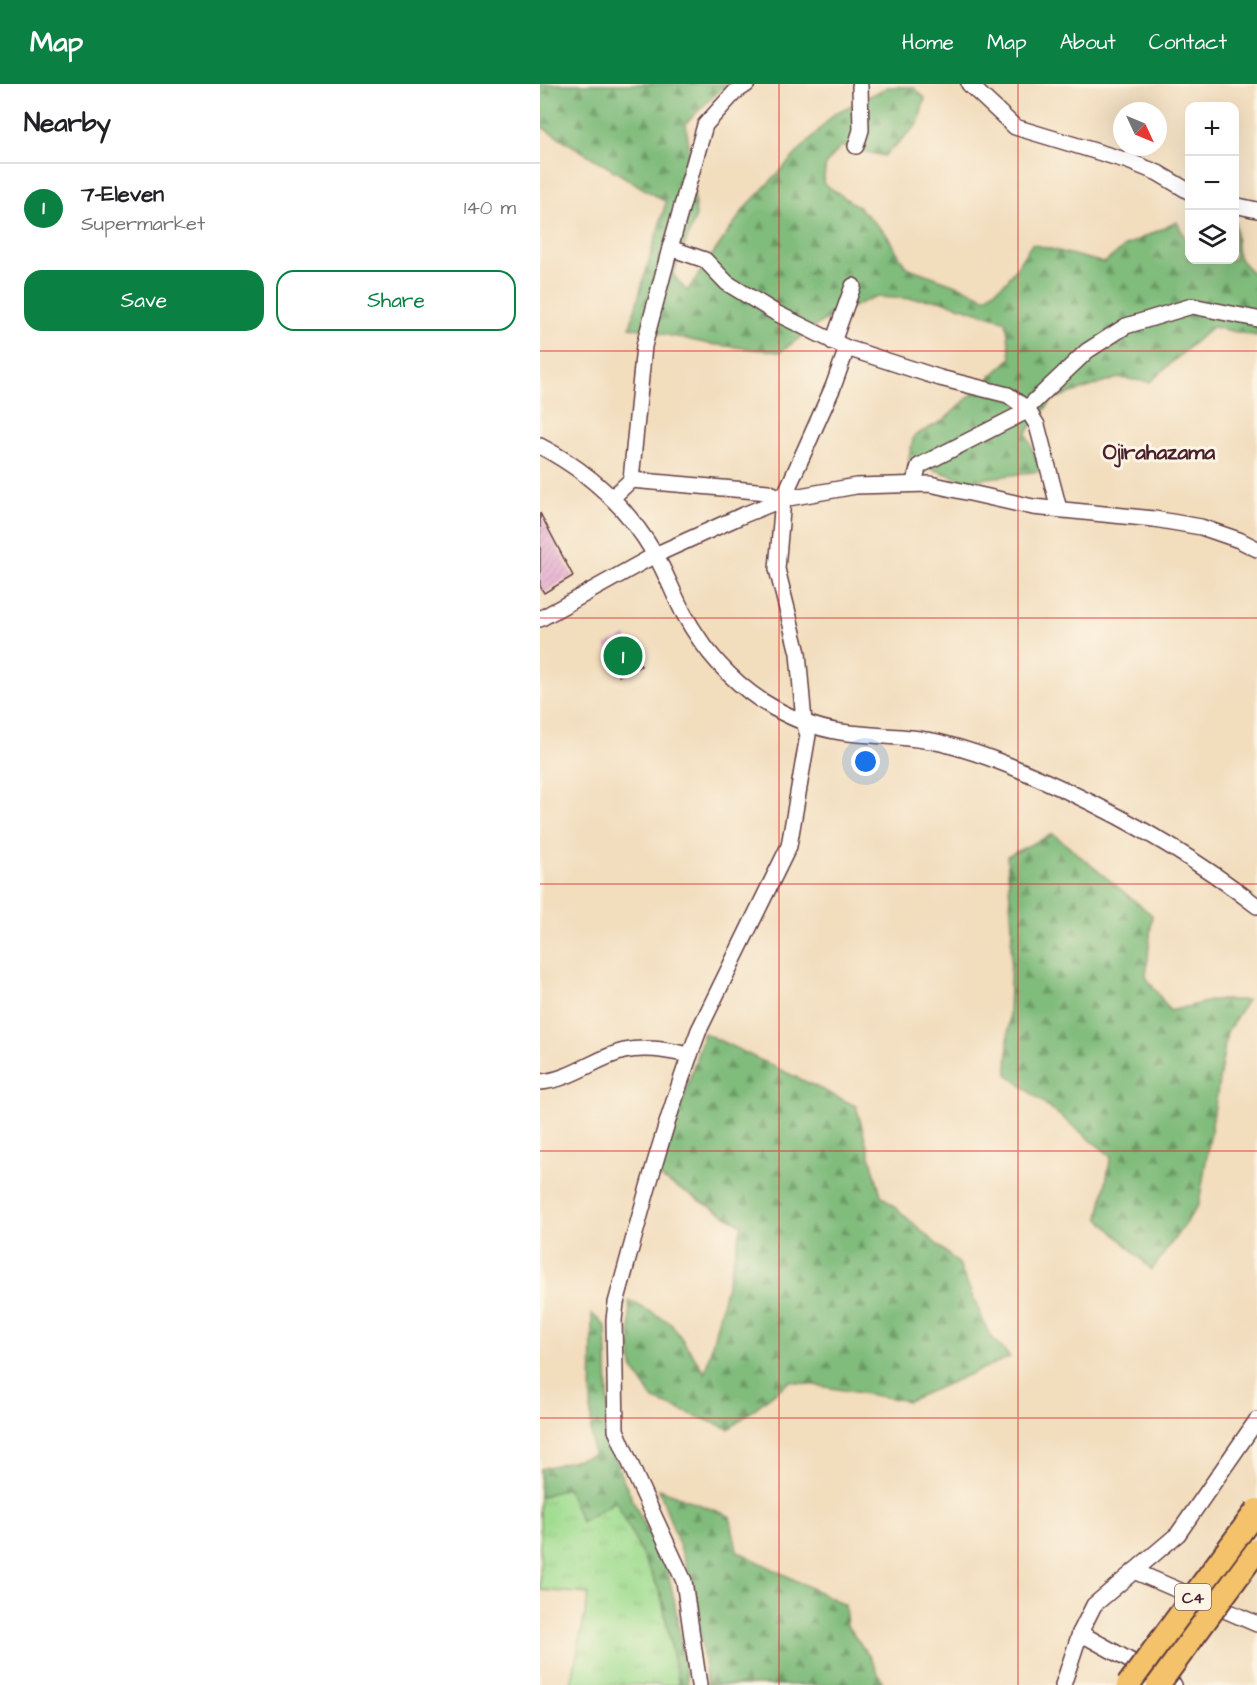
<!DOCTYPE html>
<meta charset="utf-8">
<style>
body{margin:0;font-family:"Architects Daughter",sans-serif;background:#f6f6f6;color:#202124}
.controls{position:absolute;right:18px;top:18px;display:grid;overflow:hidden;border-radius:12px;box-shadow:0 6px 24px #0002}
.controls button{width:54px;height:54px;display:grid;place-items:center;padding:0;border:0;border-bottom:2px solid #e0e0e0;background:#fff;color:#202124;font:30px sans-serif}
.compass{position:absolute;left:573px;top:18px;width:54px;height:54px;border-radius:50%;background:#fff;box-shadow:0 6px 24px #0002;rotate:134deg}
.you{position:absolute;left:326px;top:678px;width:21px;height:21px;margin:-15px;border:4px solid #fff;border-radius:50%;background:#1a73e8;box-shadow:0 0 0 9px #1a73e833}
.badge{display:grid;place-items:center;width:39px;height:39px;border-radius:50%;background:#0b8043;color:#fff;font-size:20px;font-weight:700}
.pin{position:absolute;translate:-50% -50%;border:3px solid #fff;box-shadow:0 2px 6px #0006}
.list{margin:0;padding:0;list-style:none}
h2{display:flex;justify-content:space-between;align-items:center;height:78px;margin:0;padding:0 24px;font-size:26px}
h2 small{font-size:20px;font-weight:400;color:#757577}
.list li{display:grid;grid-template-columns:39px 1fr auto;gap:18px;align-items:center;box-sizing:border-box;height:90px;padding:0 24px;border-top:2px solid #e0e0e0}
.list b{display:block;font-size:22px;white-space:nowrap}
.list p{margin:0;font-size:20px;white-space:nowrap;color:#757577}
.list em{font-size:20px;font-style:normal;color:#757577}
.actions{display:flex;gap:12px;padding:18px 24px}
.actions a{flex:1;padding:14px 0;border:2px solid #0b8043;border-radius:18px;text-align:center;font-size:21px;color:#0b8043}
.actions .main{background:#0b8043;color:#fff}
.icon{flex:none;width:33px;height:33px;fill:none;stroke:currentColor;stroke-width:2;stroke-linecap:round;stroke-linejoin:round}
.map{position:relative;flex:none;width:717px;height:1601px;overflow:hidden}
header{display:flex;align-items:center;gap:36px;box-sizing:border-box;height:84px;padding:0 30px;background:#0b8043;color:#fff}
header strong{font-size:28px}
nav{display:flex;gap:33px;margin-inline-start:auto;font-size:21px}
main{display:flex}
aside{flex:1;background:#fff}
.map>svg:first-child{display:block}
.grass{fill:url(#grass-tufts);stroke:#757e5e;stroke-width:1.5}
.forest{fill:url(#forest-firs);stroke:#656e53;stroke-width:1.5}
.building{fill:url(#building-hatch)}
.lines{fill:none;stroke-linecap:round;stroke-linejoin:round}
.minor-casing{stroke:#633c41;stroke-width:18}
.minor{stroke:#fff;stroke-width:15}
.highway-bridge-casing{stroke:#633c41;stroke-width:26;stroke-linecap:butt}
.highway-bridge{stroke:#f3c26a;stroke-width:22}
.grid{fill:none;stroke:#d62828;stroke-width:1.5;stroke-opacity:0.55}
.labels{text-anchor:middle;stroke-width:6;stroke-linejoin:round;paint-order:stroke}
.shield{fill:#fcf5e5;stroke:#7f5f63;stroke-width:1.5}
.shield-label{font-size:16px;font-weight:bold;fill:#4a1f2b}
.quarter-label{font-size:21px;font-weight:bold;fill:#4a1f2b;stroke:#fcf5e5}
</style>
<header>
<strong>Map</strong>
<nav><a>Home</a><a>Map</a><a>About</a><a>Contact</a></nav>
</header>
<main>
<aside>
<h2>Nearby<small></small></h2>
<ul class="list">
<li><span class="badge">1</span><div><b>7-Eleven</b><p>Supermarket</p></div><em>140 m</em></li>
</ul>
<div class="actions"><a class="main">Save</a><a>Share</a></div>
</aside>
<div class="map">
<svg width="717" height="1601" viewBox="0 0 717 1601">
<defs>
<pattern id="grass-tufts" width="24" height="20" patternUnits="userSpaceOnUse" patternTransform="scale(1.5)"><rect width="24" height="20" fill="#a0dd91"/><path d="M3 7l-1-3M5 7V3M7 7l1-3M15 17l-1-3M17 17v-4M19 17l1-3" fill="none" stroke="#8bbd7d"/></pattern>
<pattern id="forest-firs" width="22" height="20" patternUnits="userSpaceOnUse" patternTransform="scale(1.5)"><rect width="22" height="20" fill="#80bc7b"/><path d="M5 1l3.5 6h-7zM16 11l3.5 6h-7z" fill="#6b9865"/></pattern>
<pattern id="building-hatch" width="6" height="6" patternUnits="userSpaceOnUse" patternTransform="scale(1.5)"><rect width="6" height="6" fill="#e6abcf"/><path d="M-1 1l2-2M0 6l6-6M5 7l2-2" fill="none" stroke="#bc8ba8"/></pattern>
</defs>
<rect width="100%" height="100%" fill="#fcf5e5"/>
<filter id="ink" filterUnits="userSpaceOnUse"><feTurbulence type="fractalNoise" baseFrequency=".0167" numOctaves="2"/><feDisplacementMap in="SourceGraphic" scale="12" xChannelSelector="R" yChannelSelector="G"/><feConvolveMatrix kernelMatrix="1 2 1 2 8 2 1 2 1" color-interpolation-filters="sRGB"/></filter>
<filter id="wash" filterUnits="userSpaceOnUse"><feTurbulence type="fractalNoise" baseFrequency=".008" numOctaves="4" result="noise"/><feDisplacementMap in="SourceGraphic" scale="24" xChannelSelector="R" yChannelSelector="G"/><feGaussianBlur stdDeviation="1.35" result="paint"/><feColorMatrix in="noise" values="0 0 0 0 0 0 0 0 0 0 0 0 0 0 0 0 0 1.4 0 .05"/><feComposite in="paint" operator="in"/></filter>
<g filter="url(#wash)">
<rect width="100%" height="100%" fill="#f2ddbd"/>
<polygon class="grass" points="27,1403 76,1416 121,1510 139,1601 31,1601 49,1510 0,1506 0,1413"/>
<g class="forest">
<polygon points="0,0 186,0 146,39 156,132 133,191 147,207 205,124 295,29 348,3 373,3 385,14 378,40 344,72 301,62 286,80 283,99 320,124 346,150 366,183 427,205 445,214 467,197 492,160 564,179 587,161 637,138 649,162 650,176 694,176 695,137 698,173 717,194 717,252 672,243 610,298 578,294 513,315 486,349 501,387 426,397 368,376 374,352 404,336 471,274 466,237 399,216 334,213 283,237 240,268 169,260 90,243 126,118 0,42"/>
<polygon points="513,750 612,831 606,893 630,927 674,916 707,916 687,948 659,1120 612,1186 559,1134 571,1072 467,990 472,842 467,772"/>
<polygon points="164,949 316,1022 341,1111 419,1180 449,1250 470,1273 368,1317 250,1297 189,1345 114,1316 92,1283 89,1216 131,1239 165,1289 202,1141 119,1093"/>
<polygon points="52,1230 66,1242 69,1349 80,1389 102,1436 125,1476 134,1515 148,1601 139,1601 121,1510 76,1417 41,1438 27,1404 0,1413 0,1385 53,1371 51,1349"/>
<polygon points="119,1405 190,1432 197,1467 305,1521 307,1542 329,1572 344,1601 167,1601 155,1505"/>
</g>
<g id="blocks">
<g class="building">
<polygon points="0,429 33,492 4,509 0,502"/>
<polygon points="86,552 101,582 79,592 65,561"/>
</g>
</g>
</g>
<g filter="url(#ink)">
<use href="#blocks" fill-opacity="0" stroke="#633c41" stroke-width="1.5"/>
<g class="lines">
<g class="minor-casing">
<g id="minor">
<polyline points="429,0 475,43 588,77 618,89 650,108"/>
<polyline points="316,62 321,46 320,2"/>
<polyline points="694,121 717,126"/>
<polyline points="130,164 165,41 195,8 207,0"/>
<polyline points="293,258 313,202"/>
<path d="M0,362C48,387 87,423 114,469C126,488 133,510 144,530C163,565 189,595 222,617C246,632 273,644 301,648C336,653 371,651 405,660C448,671 488,689 527,707C595,739 658,776 717,822"/>
<polyline points="91,396 228,408 243,415"/>
<polyline points="373,400 379,382 481,330 547,267 586,242 652,222 717,235"/>
<polyline points="72,414 91,396 104,262 130,164 165,176 187,199 236,229 307,264 400,294 468,311 487,325 497,341 519,425"/>
<polyline points="0,535 115,471 201,432 243,415 316,402 390,400 493,423 614,435 661,443 699,456 717,465"/>
<path d="M0,998C31,996 55,974 84,967C107,962 128,967 150,971"/>
<polyline points="594,1487 717,1540"/>
<polyline points="540,1549 634,1601"/>
<path d="M159,1601L144,1497L96,1393L76,1346L74,1236L76,1219C101,1128 125,1035 159,946L249,762L268,651L264,638L258,569L237,485L243,415L293,303L307,264"/>
<polyline points="523,1601 540,1549 554,1521 638,1450 717,1336"/>
</g>
</g>
<use href="#minor" class="minor"/>
<g class="highway-bridge-casing">
<g id="highway-bridge">
<polyline points="588,1601 717,1426"/>
<polyline points="618,1601 717,1466"/>
</g>
</g>
<use href="#highway-bridge" class="highway-bridge"/>
</g>
</g>
<path class="grid" d="M239,0V1601M478,0V1601M0,267H717M0,534H717M0,800H717M0,1067H717M0,1334H717"/>
<g class="labels">
<rect class="shield" x="635" y="1500" width="36" height="26" rx="4.5"/>
<g class="shield-label">
<text x="653" y="1519">C4</text>
</g>
<g class="quarter-label">
<text x="619" y="375">Ojirahazama</text>
</g>
</g>
</svg>
<div class="controls">
<button>+</button>
<button>−</button>
<button><svg class="icon" aria-label="layers" viewBox="0 0 24 24"><path d="M12 4l9 5-9 5-9-5zM3 14l9 5 9-5"/></svg></button>
</div>
<svg class="compass" viewBox="-18 -18 36 36"><path d="M0-13l5 13h-10z" fill="#e53935"/><path d="M0 13l5-13h-10z" fill="#757577"/></svg>
<div class="you"></div>
<div class="pin badge" style="left:83px;top:572px">1</div>
</div>
</main>
